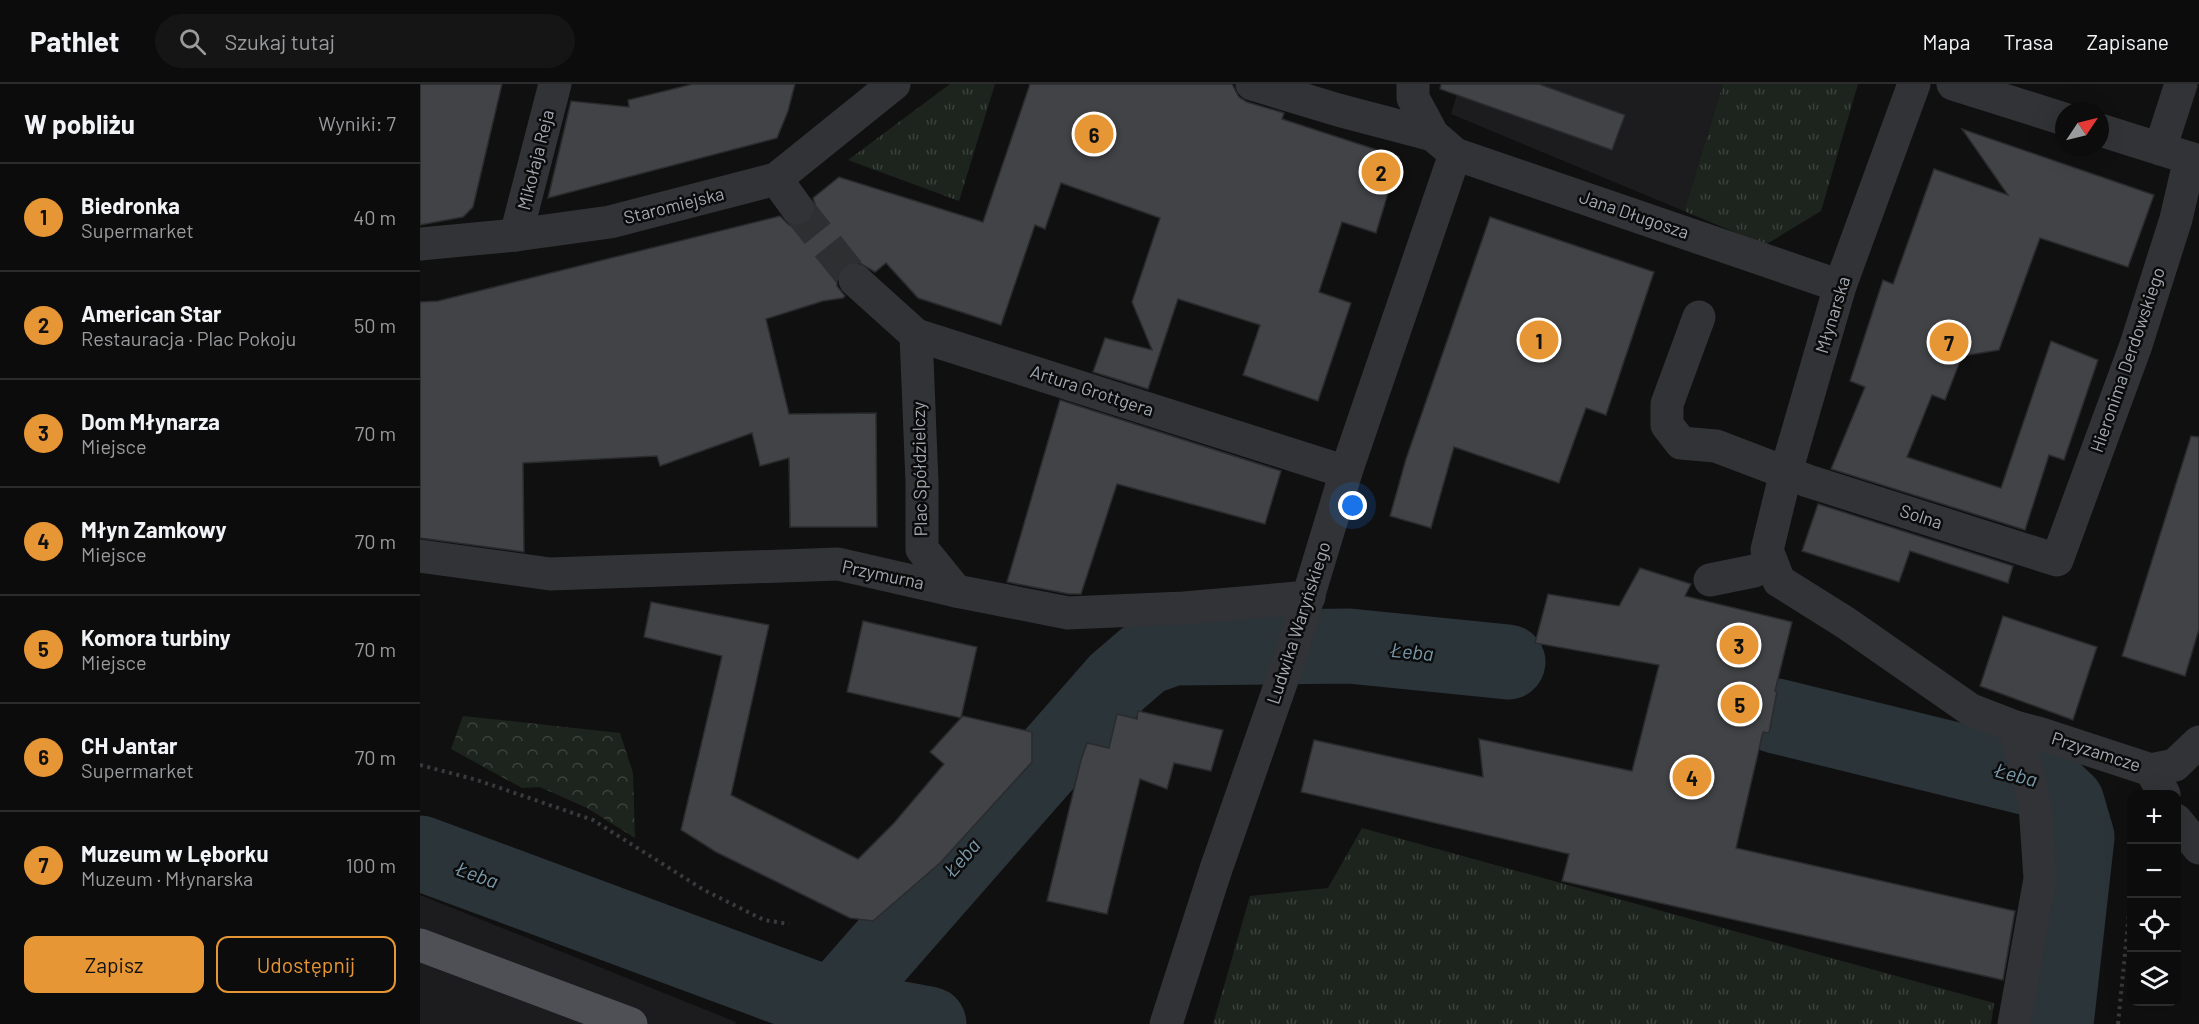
<!DOCTYPE html>
<html lang="pl">
<meta charset="utf-8">
<style>
body{margin:0;font-family:Barlow,sans-serif;background:#151516;color:#f1f3f6}
.controls{position:absolute;right:18px;bottom:18px;display:grid;overflow:hidden;border-radius:12px;box-shadow:0 6px 24px #0002}
.controls button{width:54px;height:54px;display:grid;place-items:center;padding:0;border:0;border-bottom:2px solid #2c2c2e;background:#0c0c0d;color:#f1f3f6;font:30px sans-serif}
.compass{position:absolute;left:1635px;top:18px;width:54px;height:54px;border-radius:50%;background:#0c0c0d;box-shadow:0 6px 24px #0002;rotate:55deg}
.you{position:absolute;left:933px;top:422px;width:21px;height:21px;margin:-15px;border:4px solid #fff;border-radius:50%;background:#1a73e8;box-shadow:0 0 0 9px #1a73e833}
.badge{display:grid;place-items:center;width:39px;height:39px;border-radius:50%;background:#e69634;color:#111;font-size:20px;font-weight:700}
.pin{position:absolute;translate:-50% -50%;border:3px solid #fff;box-shadow:0 2px 6px #0006}
.list{margin:0;padding:0;list-style:none}
h2{display:flex;justify-content:space-between;align-items:center;height:78px;margin:0;padding:0 24px;font-size:26px}
h2 small{font-size:20px;font-weight:400;color:#9a9b9d}
.list li{display:grid;grid-template-columns:39px 1fr auto;gap:18px;align-items:center;box-sizing:border-box;height:108px;padding:0 24px;border-top:2px solid #2c2c2e}
.list b{display:block;font-size:22px;white-space:nowrap}
.list p{margin:0;font-size:20px;white-space:nowrap;color:#9a9b9d}
.list em{font-size:20px;font-style:normal;color:#9a9b9d}
.actions{display:flex;gap:12px;padding:18px 24px}
.actions a{flex:1;padding:14px 0;border:2px solid #e69634;border-radius:12px;text-align:center;font-size:21px;color:#e69634}
.actions .main{background:#e69634;color:#111}
.icon{flex:none;width:33px;height:33px;fill:none;stroke:currentColor;stroke-width:2;stroke-linecap:round;stroke-linejoin:round}
.map{position:relative;flex:none;width:1779px;height:940px;overflow:hidden}
header{display:flex;align-items:center;gap:36px;box-sizing:border-box;height:84px;padding:0 30px;background:#0c0c0d;border-bottom:2px solid #2c2c2e}
header strong{font-size:28px}
nav{display:flex;gap:33px;margin-inline-start:auto;font-size:21px}
.search{width:420px;height:54px;background:#151516;display:flex;align-items:center;gap:15px;box-sizing:border-box;padding:0 21px;border-radius:33px;color:#9a9b9d;font-size:22px}
main{display:flex}
aside{flex:1;background:#0c0c0d}
.map>svg:first-child{display:block}
.built{fill:#1c1c1e}
.grass{fill:url(#grass-tufts)}
.park{fill:url(#park-crowns)}
.lines{fill:none;stroke-linecap:round;stroke-linejoin:round}
.river{stroke:#2b3439;stroke-width:75}
.building{fill:#414347;stroke:#2a2b2d;stroke-width:1.5}
.minor-tunnel{stroke:#2d2f31;stroke-width:33;stroke-dasharray:33 16;stroke-linecap:butt}
.path{stroke:#383a3d;stroke-width:4;stroke-dasharray:3 4.5;stroke-linecap:butt}
.minor{stroke:#313336;stroke-width:33}
.major{stroke:#4e5055;stroke-width:33}
.labels{text-anchor:middle;stroke-width:5;stroke-linejoin:round;paint-order:stroke}
.street-label{font-size:18px;fill:#a2a9b1;stroke:#0b0b0c}
.water-label{font-size:20px;font-style:italic;fill:#7a9aab;stroke:#0b0b0c}
</style>
<header>
<strong>Pathlet</strong>
<div class="search"><svg class="icon" aria-label="search" viewBox="0 0 24 24"><circle cx="10" cy="10" r="6"/><path d="M15 15l6 6"/></svg>Szukaj tutaj</div>
<nav><a>Mapa</a><a>Trasa</a><a>Zapisane</a></nav>
</header>
<main>
<aside>
<h2>W pobliżu<small>Wyniki: 7</small></h2>
<ul class="list">
<li><span class="badge">1</span><div><b>Biedronka</b><p>Supermarket</p></div><em>40 m</em></li>
<li><span class="badge">2</span><div><b>American Star</b><p>Restauracja · Plac Pokoju</p></div><em>50 m</em></li>
<li><span class="badge">3</span><div><b>Dom Młynarza</b><p>Miejsce</p></div><em>70 m</em></li>
<li><span class="badge">4</span><div><b>Młyn Zamkowy</b><p>Miejsce</p></div><em>70 m</em></li>
<li><span class="badge">5</span><div><b>Komora turbiny</b><p>Miejsce</p></div><em>70 m</em></li>
<li><span class="badge">6</span><div><b>CH Jantar</b><p>Supermarket</p></div><em>70 m</em></li>
<li><span class="badge">7</span><div><b>Muzeum w Lęborku</b><p>Muzeum · Młynarska</p></div><em>100 m</em></li>
</ul>
<div class="actions"><a class="main">Zapisz</a><a>Udostępnij</a></div>
</aside>
<div class="map">
<svg width="1779" height="940" viewBox="0 0 1779 940">
<defs>
<pattern id="grass-tufts" width="24" height="20" patternUnits="userSpaceOnUse" patternTransform="scale(1.5)"><rect width="24" height="20" fill="#1d241d"/><path d="M3 7l-1-3M5 7V3M7 7l1-3M15 17l-1-3M17 17v-4M19 17l1-3" fill="none" stroke="#3b413b"/></pattern>
<pattern id="park-crowns" width="20" height="18" patternUnits="userSpaceOnUse" patternTransform="scale(1.5)"><rect width="20" height="18" fill="#1d241d"/><path d="M2 6a3 3 0 1 1 6 0M12 15a3 3 0 1 1 6 0" fill="none" stroke="#3b413b"/></pattern>
</defs>
<rect width="100%" height="100%" fill="#101011"/>
<g class="built">
<polygon points="1040,0 1303,0 1264,127 1031,30"/>
<polygon points="0,811 316,938 315,940 0,940"/>
</g>
<g class="grass">
<polygon points="530,0 575,0 539,117 428,76"/>
<polygon points="1303,0 1438,0 1401,127 1345,161 1264,127"/>
<polygon points="942,744 1574,919 1571,940 793,940 830,812 908,804"/>
</g>
<polygon class="park" points="43,632 200,649 213,689 215,754 167,724 120,703 102,704 31,665"/>
<g class="lines">
<g class="river">
<polyline points="1356,632 1625,698 1647,719 1657,753 1636,940"/>
<polyline points="0,769 413,922 697,598 725,574 753,564 929,562 1088,578"/>
<polyline points="413,922 509,940"/>
</g>
</g>
<g class="building">
<polygon points="0,0 82,0 53,123 43,133 0,141"/>
<polygon points="273,0 375,0 368,27 357,54 128,114 151,17 209,23 208,16"/>
<polygon points="610,0 812,0 819,13 827,18 864,29 862,35 979,73 956,149 922,138 899,208 931,219 898,317 823,291 840,241 758,215 728,305 673,288 685,254 732,266 712,218 740,134 641,99 625,145 615,141 581,241 498,214 466,179 455,188 438,178 429,178 422,183 417,192 417,202 425,212 423,214 403,217 346,235 369,330 456,329 457,443 370,443 369,374 340,382 332,349 240,382 237,372 103,379 104,468 0,454 0,218 18,217 360,132 369,141 380,143 387,139 394,132 396,123 393,114 419,93 563,138"/>
<polygon points="1021,0 1119,0 1205,31 1192,66 1020,5"/>
<polygon points="1542,45 1734,111 1708,183 1620,154 1579,266 1542,272 1525,316 1512,311 1487,373 1581,404 1631,257 1678,276 1644,376 1629,371 1605,446 1411,385 1445,303 1430,297 1463,196 1473,200 1514,85 1588,111"/>
<polygon points="1070,133 1234,188 1186,331 1166,324 1139,399 1034,363 1011,444 970,432 986,375"/>
<polygon points="640,316 861,387 845,440 697,400 661,510 649,510 587,498"/>
<polygon points="1771,352 1779,353 1779,545 1765,592 1702,572"/>
<polygon points="1398,420 1593,482 1588,499 1490,467 1479,498 1382,467"/>
<polygon points="1220,484 1271,500 1265,512 1372,538 1355,607 1357,608 1349,649 1343,648 1316,764 1595,827 1583,896 1142,797 1149,770 881,708 894,656 1063,693 1059,655 1212,687 1239,581 1115,559 1128,510 1199,522"/>
<polygon points="231,518 349,541 311,711 438,775 474,739 524,680 510,668 541,634 427,608 443,537 557,563 541,634 543,632 612,648 612,678 520,779 453,837 430,834 296,768 261,746 302,572 224,553"/>
<polygon points="1583,532 1677,563 1653,636 1560,602"/>
<polygon points="718,627 803,646 791,687 754,679 747,705 720,695 687,830 627,817 661,676 667,659 689,664 697,630 717,635"/>
</g>
<g class="lines">
<polyline class="minor-tunnel" points="377,124 435,196"/>
<g class="path">
<polyline points="0,681 57,696 173,736 284,806 344,836 369,840"/>
<polyline points="1698,940 1712,799"/>
</g>
<g class="minor">
<polyline points="832,0 918,26 1013,51"/>
<polyline points="993,0 993,14 1013,51 1035,70 1420,202"/>
<polyline points="1494,0 1420,202 1366,388 1347,466 1359,497 1426,539 1551,626 1595,643 1618,649 1731,686 1744,710"/>
<polyline points="1533,0 1644,35"/>
<polyline points="1680,46 1779,77"/>
<polyline points="1740,65 1761,0"/>
<polyline points="356,95 377,124"/>
<polyline points="96,151 135,0"/>
<polyline points="0,160 96,151 190,138 356,95 474,0"/>
<polyline points="435,196 496,251 926,388"/>
<polyline points="1279,233 1247,320 1247,341 1261,359 1296,362 1388,397 1637,476 1716,261 1756,135 1770,74"/>
<polyline points="496,251 502,398 502,465 536,507"/>
<polyline points="0,472 130,490 418,480 536,507 648,529 764,524 889,513"/>
<polyline points="1290,496 1334,487 1352,479"/>
<polyline points="1731,686 1755,681 1779,658"/>
<polyline points="1756,736 1779,764"/>
<polyline points="746,940 796,785 869,576 926,388 1035,70"/>
<polyline points="1594,940 1620,795 1615,720 1595,643"/>
</g>
<polyline class="major" points="0,861 211,940"/>
</g>
<g class="labels">
<g class="street-label">
<text transform="translate(116 76) rotate(-76)" y="6">Mikołaja Reja</text>
<text transform="translate(254 122) rotate(-14)" y="6">Staromiejska</text>
<text transform="translate(1214 131) rotate(19)" y="6">Jana Długosza</text>
<text transform="translate(1413 231) rotate(-73)" y="6">Młynarska</text>
<text transform="translate(1708 276) rotate(-71)" y="6">Hieronima Derdowskiego</text>
<text transform="translate(672 307) rotate(18)" y="6">Artura Grottgera</text>
<text transform="translate(500 385) rotate(-91)" y="6">Plac Spółdzielczy</text>
<text transform="translate(1501 433) rotate(18)" y="6">Solna</text>
<text transform="translate(463 491) rotate(12)" y="6">Przymurna</text>
<text transform="translate(879 539) rotate(-72)" y="6">Ludwika Waryńskiego</text>
<text transform="translate(1676 668) rotate(18)" y="6">Przyzamcze</text>
</g>
<g class="water-label">
<text transform="translate(992 568) rotate(6)" y="7">Łeba</text>
<text transform="translate(1596 691) rotate(15)" y="7">Łeba</text>
<text transform="translate(542 774) rotate(-49)" y="7">Łeba</text>
<text transform="translate(57 791) rotate(20)" y="7">Łeba</text>
</g>
</g>
</svg>
<div class="controls">
<button>+</button>
<button>−</button>
<button><svg class="icon" aria-label="locate" viewBox="0 0 24 24"><circle cx="12" cy="12" r="6"/><path d="M12 2v4M12 18v4M2 12h4M18 12h4"/></svg></button>
<button><svg class="icon" aria-label="layers" viewBox="0 0 24 24"><path d="M12 4l9 5-9 5-9-5zM3 14l9 5 9-5"/></svg></button>
</div>
<svg class="compass" viewBox="-18 -18 36 36"><path d="M0-13l5 13h-10z" fill="#e53935"/><path d="M0 13l5-13h-10z" fill="#9a9b9d"/></svg>
<div class="you"></div>
<div class="pin badge" style="left:1119px;top:256px">1</div>
<div class="pin badge" style="left:961px;top:88px">2</div>
<div class="pin badge" style="left:1319px;top:561px">3</div>
<div class="pin badge" style="left:1272px;top:693px">4</div>
<div class="pin badge" style="left:1320px;top:620px">5</div>
<div class="pin badge" style="left:674px;top:50px">6</div>
<div class="pin badge" style="left:1529px;top:258px">7</div>
</div>
</main>
